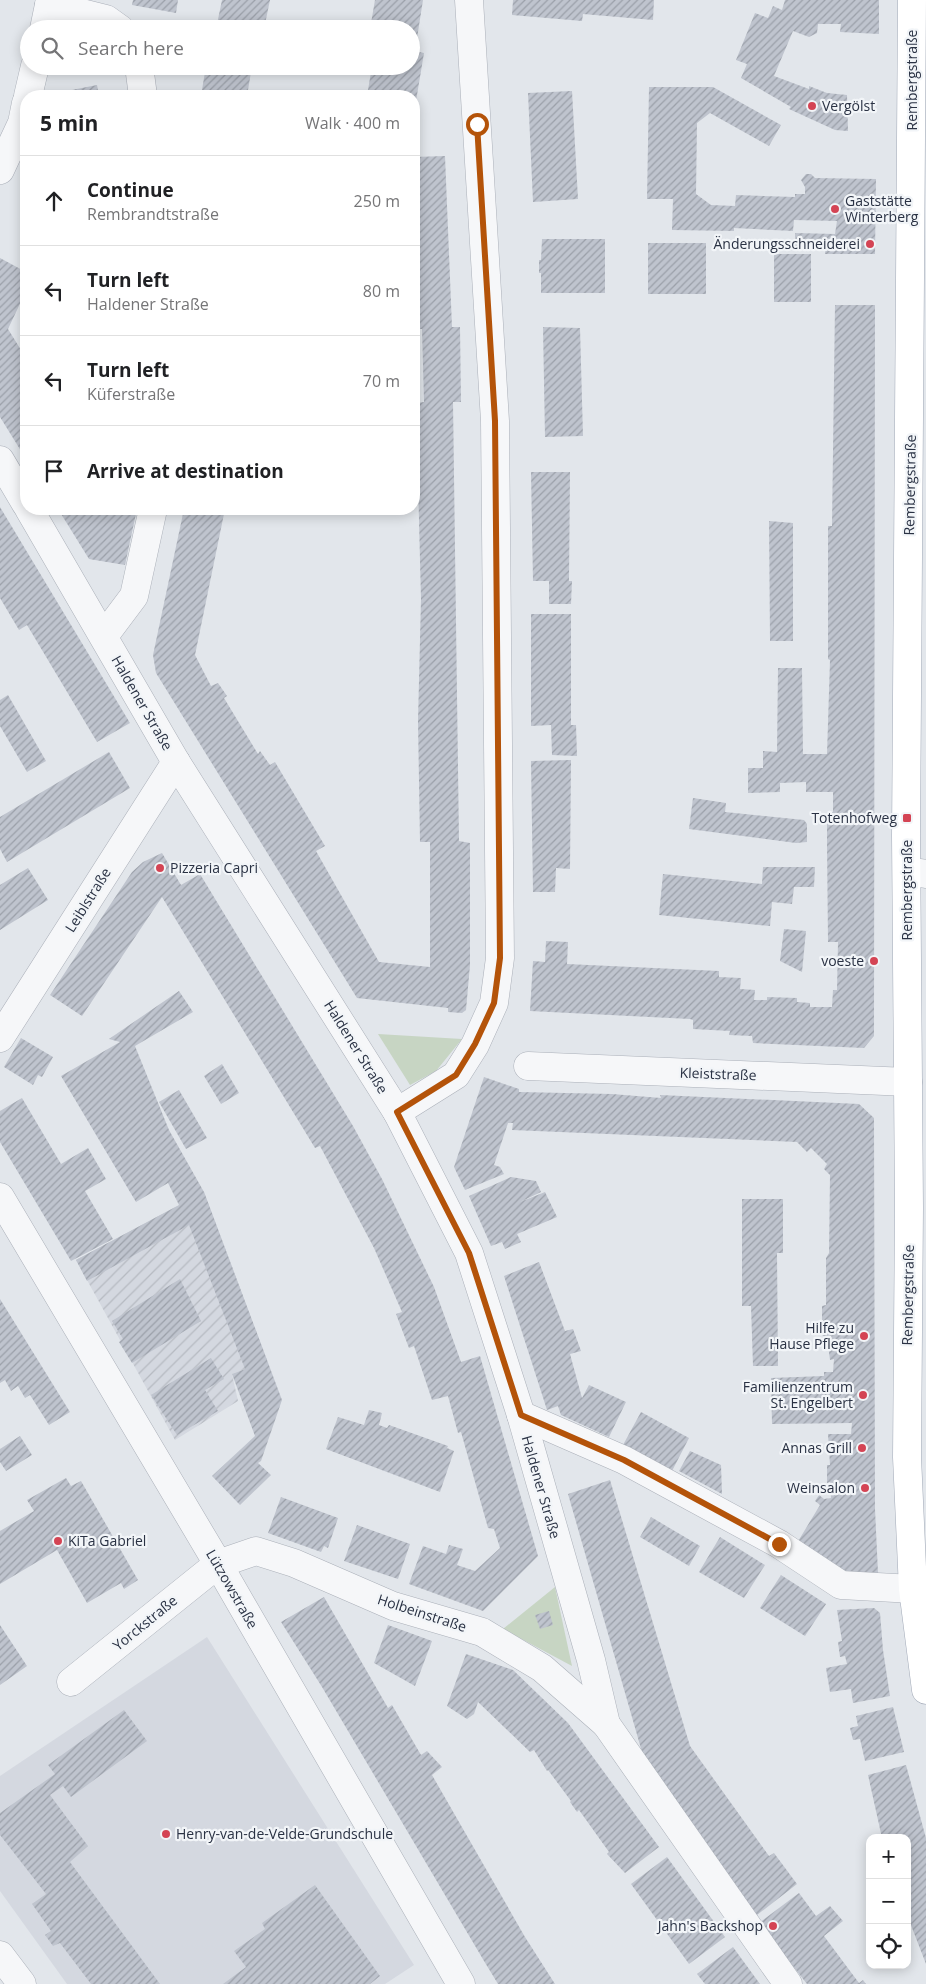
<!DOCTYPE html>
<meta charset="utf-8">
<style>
body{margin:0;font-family:"Open Sans",sans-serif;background:#f6f6f6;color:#202124}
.controls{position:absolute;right:15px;bottom:15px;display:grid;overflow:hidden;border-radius:10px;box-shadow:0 2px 12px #0003}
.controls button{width:45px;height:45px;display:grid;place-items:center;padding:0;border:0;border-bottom:1px solid #e0e0e0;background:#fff;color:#202124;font:25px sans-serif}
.stop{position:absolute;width:15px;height:15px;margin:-11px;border:4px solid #b45309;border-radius:50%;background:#fff}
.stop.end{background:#b45309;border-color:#fff;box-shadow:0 1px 5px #0008}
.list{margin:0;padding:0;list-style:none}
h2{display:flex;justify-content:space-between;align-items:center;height:65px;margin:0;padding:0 20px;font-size:21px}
h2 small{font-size:16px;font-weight:400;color:#757577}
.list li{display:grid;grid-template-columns:32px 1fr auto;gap:15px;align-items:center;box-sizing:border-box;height:90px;padding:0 20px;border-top:1px solid #e0e0e0}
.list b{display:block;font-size:19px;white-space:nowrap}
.list p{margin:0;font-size:16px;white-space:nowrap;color:#757577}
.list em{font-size:16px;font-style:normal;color:#757577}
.icon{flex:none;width:28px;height:28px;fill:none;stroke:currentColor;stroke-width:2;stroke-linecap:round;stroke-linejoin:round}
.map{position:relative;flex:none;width:926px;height:1984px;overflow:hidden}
.search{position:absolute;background:#fff;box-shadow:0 2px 12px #0003;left:20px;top:20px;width:400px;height:55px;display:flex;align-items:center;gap:12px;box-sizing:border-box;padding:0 18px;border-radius:28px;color:#757577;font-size:19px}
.panel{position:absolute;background:#fff;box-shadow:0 2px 12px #0003;left:20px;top:90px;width:400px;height:425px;border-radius:20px}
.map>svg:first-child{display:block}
.built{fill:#d4d8e0}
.industrial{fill:url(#industrial-furrows)}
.grass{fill:#c7d5c3}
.building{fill:url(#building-hatch)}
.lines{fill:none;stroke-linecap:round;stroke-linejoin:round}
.minor-casing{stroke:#abb0b9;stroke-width:29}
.major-casing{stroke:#a1a9b7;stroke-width:29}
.minor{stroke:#f6f7f9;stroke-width:28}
.major{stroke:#fff;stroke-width:28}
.route{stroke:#b45309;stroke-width:6}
.poi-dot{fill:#d44454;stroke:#f2f5f8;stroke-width:2}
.labels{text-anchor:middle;stroke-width:4.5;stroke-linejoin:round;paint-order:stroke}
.street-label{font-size:14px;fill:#2a3244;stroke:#f2f5f8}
.poi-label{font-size:14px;fill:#2a3244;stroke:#f2f5f8;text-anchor:end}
</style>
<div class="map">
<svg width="926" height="1984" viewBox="0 0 926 1984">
<defs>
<pattern id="industrial-furrows" width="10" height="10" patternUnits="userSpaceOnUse" patternTransform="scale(1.25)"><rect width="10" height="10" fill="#d4d8e0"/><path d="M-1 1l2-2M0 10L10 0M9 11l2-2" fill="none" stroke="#b6bac1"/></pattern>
<pattern id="building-hatch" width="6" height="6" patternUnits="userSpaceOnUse" patternTransform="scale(1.25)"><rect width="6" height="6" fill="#bfc4ce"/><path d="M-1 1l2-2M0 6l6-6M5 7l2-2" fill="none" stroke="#9ba0a9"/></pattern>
</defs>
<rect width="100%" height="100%" fill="#e2e6eb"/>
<polygon class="built" points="207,1637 414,1965 385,1984 67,1984 0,1891 0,1776"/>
<polygon class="industrial" points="204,1192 267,1360 232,1374 238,1401 175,1440 76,1260"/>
<g class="grass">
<polygon points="378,1034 462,1039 436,1071 410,1085"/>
<polygon points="555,1587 572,1666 503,1629"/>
</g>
<g class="building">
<polygon points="133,0 178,0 176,13 132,5"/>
<polygon points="222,0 270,0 264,29 216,29"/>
<polygon points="375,0 423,0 415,51 424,53 415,107 414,96 367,96 372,66 411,66 411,29 370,29"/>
<polygon points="513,0 654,0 653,20 583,14 582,21 512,15"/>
<polygon points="785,0 879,0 879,34 840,32 841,24 818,24 817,33 809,37 793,31 774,76 809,89 809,86 827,93 847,95 848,131 835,130 789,109 791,107 741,78 747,64 736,60 755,13 768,18 773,6 782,10"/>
<polygon points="206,66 252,66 247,96 201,96"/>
<polygon points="97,85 99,96 57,96 57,93"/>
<polygon points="649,87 713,87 781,125 769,146 710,113 697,123 696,194 711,205 735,206 736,195 795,197 795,194 805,194 805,187 801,180 806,174 811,174 815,178 876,179 875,254 825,254 825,249 795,249 795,233 835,234 837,221 794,220 793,231 734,228 734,231 672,230 673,199 647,199"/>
<polygon points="572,91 578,199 533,202 528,93"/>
<polygon points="445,156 452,327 460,327 461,402 453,402 459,841 470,843 470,965 466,1010 462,1013 448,1012 448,1008 357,998 156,673 153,655 184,509 225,509 195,655 211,686 218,683 227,696 224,698 258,754 260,751 270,765 275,762 325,846 316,851 379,962 430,967 430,842 420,842 418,721 421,599 416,403 424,402 422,329 414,329 414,157"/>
<polygon points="542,239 605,239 605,293 541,293 541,273 539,273 539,260 541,260"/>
<rect x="648" y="243" width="58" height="51"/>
<rect x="774" y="254" width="37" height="48"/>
<polygon points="0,258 26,272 26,291 8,329 26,358 26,459 0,417"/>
<polygon points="835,305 875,305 874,1036 864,1048 753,1043 752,1036 729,1035 730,1031 693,1029 693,1020 690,1019 530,1011 533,961 545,962 546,941 568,942 567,964 719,971 719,977 741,978 740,989 755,990 754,1000 767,1000 767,997 797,998 797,1002 810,1003 810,1007 832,1007 833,990 837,990 838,942 828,942 827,843 827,812 833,812 833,792 806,792 806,782 780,783 780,792 748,793 748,768 763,768 763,751 777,752 778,668 802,668 803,754 827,754 830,660 828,659 828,526 832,526"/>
<polygon points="543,327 580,328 583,436 545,437"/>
<polygon points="531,472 570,472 569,581 572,581 571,604 549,604 549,581 533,581"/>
<polygon points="0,507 130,723 97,742 27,625 19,630 0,598"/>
<polygon points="58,509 137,509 125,565 89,559"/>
<polygon points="769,521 793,523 793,641 770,641"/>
<polygon points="531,614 571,614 571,725 576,725 577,756 552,755 551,725 531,726"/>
<polygon points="8,695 46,761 27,772 0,726 0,700"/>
<polygon points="109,752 130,788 7,862 0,849 0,817"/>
<polygon points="571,760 570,869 556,868 555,892 533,892 531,761"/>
<polygon points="693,798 726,803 725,812 804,820 807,824 807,842 796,843 689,829"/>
<polygon points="162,853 181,885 200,874 353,1126 382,1179 434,1287 461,1362 480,1356 538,1556 483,1611 409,1584 423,1546 446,1554 449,1545 463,1549 457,1565 475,1571 500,1548 494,1529 488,1528 461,1432 458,1433 448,1396 432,1400 414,1346 409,1348 396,1314 402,1312 374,1248 320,1146 315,1148 162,897 82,1016 50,995 132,872 143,862"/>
<polygon points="763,867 815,867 814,887 794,887 792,904 772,902 770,926 659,915 663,874 762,884"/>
<polygon points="28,868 48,900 0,930 0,885"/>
<polygon points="784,929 806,931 802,972 780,961"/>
<polygon points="179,991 193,1012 135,1046 169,1130 204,1192 282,1400 261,1461 258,1463 271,1475 240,1505 212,1476 255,1436 232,1374 245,1369 189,1225 87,1281 76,1260 179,1205 168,1183 136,1202 61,1076 120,1042 109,1039"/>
<polygon points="21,1038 53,1057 42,1077 38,1075 33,1085 4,1067"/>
<polygon points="222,1064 239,1093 221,1104 204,1076"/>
<polygon points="484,1077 519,1089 519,1092 612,1094 661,1098 660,1095 859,1104 874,1118 875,1509 878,1573 845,1575 797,1543 820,1505 815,1501 819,1495 824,1499 831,1498 830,1482 827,1483 827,1465 830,1465 828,1434 851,1434 852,1423 772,1424 771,1378 824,1376 824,1372 833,1372 834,1359 830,1360 827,1338 822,1335 822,1306 826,1305 826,1258 829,1253 830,1175 824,1169 827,1164 811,1148 807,1152 797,1142 512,1130 513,1123 508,1123 494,1165 500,1167 504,1174 465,1190 454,1167"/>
<polygon points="179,1090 207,1138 186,1149 159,1102"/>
<polygon points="22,1098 61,1164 88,1148 106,1179 85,1191 113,1239 71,1261 0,1142 0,1111"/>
<polygon points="511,1177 536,1181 541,1192 520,1202 545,1192 557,1217 517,1234 521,1242 505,1249 502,1242 491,1246 469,1196"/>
<polygon points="742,1199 783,1199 783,1253 777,1253 778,1366 753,1366 751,1306 742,1306"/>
<polygon points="539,1262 565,1331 573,1329 581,1351 570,1354 582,1398 589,1385 626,1402 609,1437 561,1415 558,1406 547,1410 504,1276"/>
<polygon points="180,1279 201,1321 132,1363 119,1342 123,1339 112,1321"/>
<polygon points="0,1299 70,1412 49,1425 30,1395 25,1398 18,1386 11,1391 5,1380 0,1383"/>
<polygon points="211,1358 224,1379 205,1390 218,1411 177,1435 151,1395"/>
<polygon points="369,1410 382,1413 379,1425 387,1428 389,1425 448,1446 447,1448 454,1451 440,1492 326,1449 338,1417 364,1425"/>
<polygon points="641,1412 689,1438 672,1471 623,1445"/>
<polygon points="20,1436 32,1455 6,1471 0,1462 0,1449"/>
<polygon points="690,1451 721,1465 722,1494 679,1471"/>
<polygon points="66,1478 71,1486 81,1481 138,1580 124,1589 121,1583 87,1603 57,1550 0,1584 0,1531 34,1511 27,1500"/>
<polygon points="610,1480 690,1746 769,1856 774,1853 797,1884 757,1915 646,1766 568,1494"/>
<polygon points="281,1497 338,1518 328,1548 324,1546 321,1552 268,1533"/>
<polygon points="651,1517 700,1546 689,1566 640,1537"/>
<polygon points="357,1525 410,1544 398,1579 344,1561"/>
<polygon points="720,1537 765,1565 744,1598 699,1572"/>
<polygon points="781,1575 826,1604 805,1636 760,1608"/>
<polygon points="324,1597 388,1708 392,1705 421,1755 427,1751 442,1767 432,1775 525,1937 555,1984 498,1984 484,1961 322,1687 281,1622"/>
<polygon points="874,1608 880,1613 883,1650 890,1696 853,1703 851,1689 830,1692 826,1668 847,1664 845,1656 840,1657 838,1642 842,1641 837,1610"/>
<polygon points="549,1611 553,1625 540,1629 535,1615"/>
<polygon points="0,1625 27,1666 0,1685"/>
<polygon points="388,1625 432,1641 415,1686 374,1663"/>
<polygon points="466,1654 513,1670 568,1723 659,1847 625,1873 607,1854 609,1852 579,1810 577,1812 570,1802 571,1801 548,1770 547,1771 534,1750 530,1752 478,1702 474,1714 467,1719 447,1706"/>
<polygon points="893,1707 904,1752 865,1761 860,1739 853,1740 850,1728 858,1726 856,1716"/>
<polygon points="124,1710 147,1741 71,1797 63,1786 50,1795 88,1846 70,1862 160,1984 91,1984 60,1943 53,1946 45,1935 51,1931 32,1904 46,1894 0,1835 0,1813 55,1774 48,1765"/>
<polygon points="906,1765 926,1838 926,1964 907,1915 907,1838 882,1838 868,1775"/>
<polygon points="667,1857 725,1937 689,1964 631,1884"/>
<polygon points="315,1885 380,1976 370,1984 223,1984 246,1967 234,1951 265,1929 262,1923"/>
<polygon points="799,1893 816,1916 830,1906 843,1921 824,1936 859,1983 863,1980 866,1984 807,1984 759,1923"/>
<polygon points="733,1947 760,1984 705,1984 697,1974"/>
</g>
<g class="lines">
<g class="minor-casing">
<g id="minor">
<polyline points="49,5 106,19 120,29"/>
<polyline points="44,29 50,0"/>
<polyline points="139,66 143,96"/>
<polyline points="28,96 35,66"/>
<polyline points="0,170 22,123 26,103"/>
<polyline points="0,460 26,504"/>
<polyline points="29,509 176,762 397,1112 469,1253 521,1415 591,1660 606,1724 788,1984"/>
<polyline points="104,636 134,596 153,509"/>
<polyline points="907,871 926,874"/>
<polyline points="0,1038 176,762"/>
<polyline points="528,1066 908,1082"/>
<polyline points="397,1112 456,1075 475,1045 494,1003 500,958 495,421 469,0"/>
<polyline points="0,1197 218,1564 461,1984"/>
<polyline points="521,1415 624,1460 779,1544 841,1585 913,1589"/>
<polyline points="71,1682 218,1564 256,1551 294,1563 393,1606 482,1632 542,1668 606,1724"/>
<polyline points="0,1955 22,1984"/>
</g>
</g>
<g class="major-casing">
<polyline id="major" points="912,0 906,836 909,1208 907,1457 913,1589 926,1690"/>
</g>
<use href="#minor" class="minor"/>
<use href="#major" class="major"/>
</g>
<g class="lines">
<polyline class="route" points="477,124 495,421 500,958 494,1003 475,1044 456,1075 397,1112 469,1253 521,1415 624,1460 779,1544"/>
</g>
<g class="poi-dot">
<circle cx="812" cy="106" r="5"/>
<circle cx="835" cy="209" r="5"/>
<circle cx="870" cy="244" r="5"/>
<rect x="902" y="813" width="10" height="10" rx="2.5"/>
<circle cx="160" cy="868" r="5"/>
<circle cx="874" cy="961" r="5"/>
<circle cx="864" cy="1336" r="5"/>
<circle cx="863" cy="1395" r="5"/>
<circle cx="862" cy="1448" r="5"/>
<circle cx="865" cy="1488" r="5"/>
<circle cx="58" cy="1541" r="5"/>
<circle cx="166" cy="1834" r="5"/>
<circle cx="773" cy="1926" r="5"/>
</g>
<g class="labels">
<g class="street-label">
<text transform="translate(912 80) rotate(-90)" y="5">Rembergstraße</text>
<text transform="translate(910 485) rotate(-89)" y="5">Rembergstraße</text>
<text transform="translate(142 703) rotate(60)" y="5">Haldener Straße</text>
<text transform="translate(907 890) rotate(-90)" y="5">Rembergstraße</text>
<text transform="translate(88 900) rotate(-58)" y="5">Leiblstraße</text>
<text transform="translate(356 1047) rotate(58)" y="5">Haldener Straße</text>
<text transform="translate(718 1074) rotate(2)" y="5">Kleiststraße</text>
<text transform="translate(908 1295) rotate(-89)" y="5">Rembergstraße</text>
<text transform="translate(541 1487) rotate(74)" y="5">Haldener Straße</text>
<text transform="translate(232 1589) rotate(60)" y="5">Lützowstraße</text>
<text transform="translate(422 1613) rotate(18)" y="5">Holbeinstraße</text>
<text transform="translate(145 1623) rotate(-39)" y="5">Yorckstraße</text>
</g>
<g class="poi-label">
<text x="822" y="111" text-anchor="start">Vergölst</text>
<text x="845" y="206" text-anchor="start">Gaststätte<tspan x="845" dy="16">Winterberg</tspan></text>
<text x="860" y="249">Änderungsschneiderei</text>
<text x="897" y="823">Totenhofweg</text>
<text x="170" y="873" text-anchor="start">Pizzeria Capri</text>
<text x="864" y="966">voeste</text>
<text x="854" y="1333">Hilfe zu<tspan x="854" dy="16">Hause Pflege</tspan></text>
<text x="853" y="1392">Familienzentrum<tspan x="853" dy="16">St. Engelbert</tspan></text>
<text x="852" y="1453">Annas Grill</text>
<text x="855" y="1493">Weinsalon</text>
<text x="68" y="1546" text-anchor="start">KiTa Gabriel</text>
<text x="176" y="1839" text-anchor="start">Henry-van-de-Velde-Grundschule</text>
<text x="763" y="1931">Jahn's Backshop</text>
</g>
</g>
</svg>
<div class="controls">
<button>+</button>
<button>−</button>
<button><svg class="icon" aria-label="locate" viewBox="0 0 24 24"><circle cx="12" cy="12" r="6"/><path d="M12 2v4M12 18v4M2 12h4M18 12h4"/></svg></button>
</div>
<div class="stop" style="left:477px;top:124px"></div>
<div class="stop end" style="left:779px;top:1544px"></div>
<div class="search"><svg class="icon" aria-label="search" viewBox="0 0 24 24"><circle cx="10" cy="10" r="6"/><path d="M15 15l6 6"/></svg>Search here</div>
<section class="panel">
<h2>5 min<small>Walk · 400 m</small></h2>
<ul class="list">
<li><svg class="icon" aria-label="ahead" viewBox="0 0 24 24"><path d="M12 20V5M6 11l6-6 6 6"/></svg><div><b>Continue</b><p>Rembrandtstraße</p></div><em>250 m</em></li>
<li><svg class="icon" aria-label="left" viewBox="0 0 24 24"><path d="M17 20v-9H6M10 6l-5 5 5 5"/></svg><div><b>Turn left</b><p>Haldener Straße</p></div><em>80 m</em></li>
<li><svg class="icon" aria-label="left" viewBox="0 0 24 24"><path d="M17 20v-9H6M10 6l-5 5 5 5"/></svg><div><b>Turn left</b><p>Küferstraße</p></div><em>70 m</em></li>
<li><svg class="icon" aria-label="arrive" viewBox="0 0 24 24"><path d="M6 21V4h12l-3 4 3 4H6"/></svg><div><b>Arrive at destination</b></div></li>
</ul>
</section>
</div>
